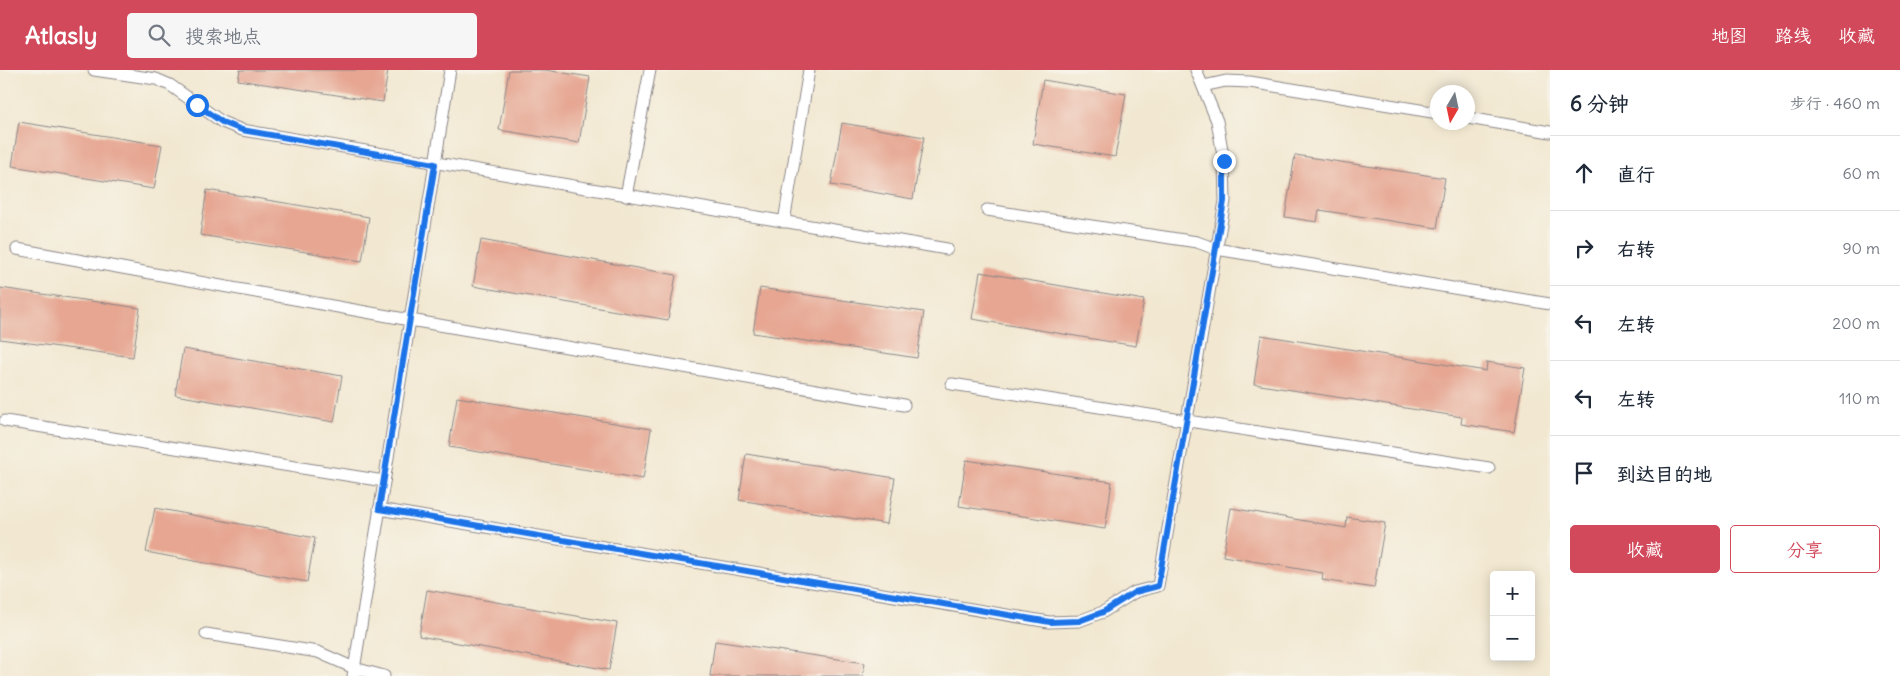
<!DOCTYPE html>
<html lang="zh">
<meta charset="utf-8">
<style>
body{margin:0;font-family:Delius,"LXGW WenKai TC",sans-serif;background:#f6f6f7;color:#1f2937}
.controls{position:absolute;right:15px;bottom:15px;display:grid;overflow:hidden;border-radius:5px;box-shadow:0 2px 12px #0003}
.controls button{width:45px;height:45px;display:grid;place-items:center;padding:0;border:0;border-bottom:1px solid #e0e1e3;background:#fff;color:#1f2937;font:25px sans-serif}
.compass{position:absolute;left:1430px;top:15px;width:45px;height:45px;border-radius:50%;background:#fff;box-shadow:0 2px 12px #0003;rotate:189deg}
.stop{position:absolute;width:15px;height:15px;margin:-11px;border:4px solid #1a73e8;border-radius:50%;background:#fff}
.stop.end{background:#1a73e8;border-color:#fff;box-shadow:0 1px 5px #0008}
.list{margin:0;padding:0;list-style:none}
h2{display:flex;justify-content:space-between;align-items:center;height:65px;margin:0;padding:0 20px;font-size:21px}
h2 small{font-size:16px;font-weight:400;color:#747a83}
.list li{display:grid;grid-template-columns:32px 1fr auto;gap:15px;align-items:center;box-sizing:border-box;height:75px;padding:0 20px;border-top:1px solid #e0e1e3}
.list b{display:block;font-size:19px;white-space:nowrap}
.list em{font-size:16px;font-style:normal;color:#747a83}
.actions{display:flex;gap:10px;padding:15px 20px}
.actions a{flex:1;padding:11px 0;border:1px solid #d1495b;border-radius:5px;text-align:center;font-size:18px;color:#d1495b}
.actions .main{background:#d1495b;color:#fff}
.icon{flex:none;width:28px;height:28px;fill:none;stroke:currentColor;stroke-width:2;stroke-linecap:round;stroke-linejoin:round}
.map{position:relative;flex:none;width:1550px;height:606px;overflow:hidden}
header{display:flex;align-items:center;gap:30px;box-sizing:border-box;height:70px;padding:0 25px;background:#d1495b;color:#fff}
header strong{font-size:24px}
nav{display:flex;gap:28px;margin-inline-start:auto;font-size:18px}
.search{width:350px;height:45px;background:#f6f6f7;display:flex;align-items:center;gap:12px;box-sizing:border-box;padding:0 18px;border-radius:5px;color:#747a83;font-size:19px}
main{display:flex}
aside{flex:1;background:#fff}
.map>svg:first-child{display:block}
.building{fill:#e6a692}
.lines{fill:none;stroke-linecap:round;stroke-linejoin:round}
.service-casing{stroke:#8a8586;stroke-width:13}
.service{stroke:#fff;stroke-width:11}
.route{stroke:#1a73e8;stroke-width:6}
</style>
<header>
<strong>Atlasly</strong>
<div class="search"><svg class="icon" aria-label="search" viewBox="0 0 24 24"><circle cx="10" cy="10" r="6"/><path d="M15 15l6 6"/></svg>搜索地点</div>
<nav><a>地图</a><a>路线</a><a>收藏</a></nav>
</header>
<main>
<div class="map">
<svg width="1550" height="606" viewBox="0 0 1550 606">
<rect width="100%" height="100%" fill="#f7f3e8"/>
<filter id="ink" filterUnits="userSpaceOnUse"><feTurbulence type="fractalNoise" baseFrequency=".02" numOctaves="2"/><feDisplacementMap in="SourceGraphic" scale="10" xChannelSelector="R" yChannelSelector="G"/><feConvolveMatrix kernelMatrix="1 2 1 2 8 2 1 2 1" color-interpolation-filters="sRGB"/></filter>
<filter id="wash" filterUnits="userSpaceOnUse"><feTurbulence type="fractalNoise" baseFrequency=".0096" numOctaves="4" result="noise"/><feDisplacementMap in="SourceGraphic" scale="20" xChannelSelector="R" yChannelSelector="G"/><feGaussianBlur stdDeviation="1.12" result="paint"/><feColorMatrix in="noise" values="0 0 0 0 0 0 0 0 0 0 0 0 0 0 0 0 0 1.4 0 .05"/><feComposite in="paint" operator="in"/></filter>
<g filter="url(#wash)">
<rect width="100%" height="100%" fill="#f2e8d1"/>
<g id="blocks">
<g class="building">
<polygon points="240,0 388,0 383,32 238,10"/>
<polygon points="509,0 545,0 590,7 579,73 499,60"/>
<polygon points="1043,10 1126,24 1115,87 1033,74"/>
<polygon points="19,52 162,75 154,119 12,96"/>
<polygon points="842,53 924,67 913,129 831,115"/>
<polygon points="1295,85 1445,108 1437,158 1319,140 1317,152 1285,147"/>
<polygon points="207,120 369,147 362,191 200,165"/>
<polygon points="481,170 676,205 668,250 473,216"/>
<polygon points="980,202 1144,230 1136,276 972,249"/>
<polygon points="0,218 140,238 133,287 0,269"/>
<polygon points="760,218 924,242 917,288 753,263"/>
<polygon points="1261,265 1486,301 1487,292 1525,298 1514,362 1461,354 1462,347 1254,314"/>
<polygon points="183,279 342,306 334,352 175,325"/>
<polygon points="457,327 651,359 643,409 449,377"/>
<polygon points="746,384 895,408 887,454 739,430"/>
<polygon points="966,390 1112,412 1105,459 959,436"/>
<polygon points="155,438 315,468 307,512 146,482"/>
<polygon points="1231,438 1346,458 1347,447 1385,453 1374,518 1322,510 1323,503 1223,486"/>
<polygon points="427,520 617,553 609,600 419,566"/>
<polygon points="715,571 865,593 863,606 710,606"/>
</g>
</g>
</g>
<g filter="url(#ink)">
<use href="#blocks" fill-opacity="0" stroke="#8a8586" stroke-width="1"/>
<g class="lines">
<g class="service-casing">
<g id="service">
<polyline points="94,0 156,9 170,15 222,52 242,60 947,179"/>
<polyline points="1203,16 1226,11 1250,12 1438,43"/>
<polyline points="1468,48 1550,62"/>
<polyline points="626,126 650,0"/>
<polyline points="987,140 1197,172 1216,179 1550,234"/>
<polyline points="784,152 809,0"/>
<polyline points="17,179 410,250 904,335"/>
<polyline points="952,314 1489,398"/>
<polyline points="5,351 384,411"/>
<polyline points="379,439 1049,552 1079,551 1103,542 1135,522 1158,516 1225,131 1224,91 1217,51 1196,0"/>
<polyline points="206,564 318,582 354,598 384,606"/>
<polyline points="353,606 450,0"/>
</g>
</g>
<use href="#service" class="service"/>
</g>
</g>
<g class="lines" filter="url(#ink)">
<polyline class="route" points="197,35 222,52 242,60 435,94 379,439 1050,552 1079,551 1103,542 1135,522 1158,516 1224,131 1224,91"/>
</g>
</svg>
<div class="controls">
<button>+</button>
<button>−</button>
</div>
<svg class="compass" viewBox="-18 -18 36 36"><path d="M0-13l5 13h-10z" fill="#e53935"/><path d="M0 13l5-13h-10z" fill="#747a83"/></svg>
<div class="stop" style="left:197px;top:35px"></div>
<div class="stop end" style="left:1224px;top:91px"></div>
</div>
<aside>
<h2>6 分钟<small>步行 · 460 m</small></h2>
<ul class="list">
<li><svg class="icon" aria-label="ahead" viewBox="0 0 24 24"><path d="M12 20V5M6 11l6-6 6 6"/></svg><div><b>直行</b></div><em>60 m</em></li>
<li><svg class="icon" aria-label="right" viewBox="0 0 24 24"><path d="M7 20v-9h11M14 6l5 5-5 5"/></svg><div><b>右转</b></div><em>90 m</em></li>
<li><svg class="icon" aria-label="left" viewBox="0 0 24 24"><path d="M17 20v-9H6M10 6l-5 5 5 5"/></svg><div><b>左转</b></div><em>200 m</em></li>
<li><svg class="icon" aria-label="left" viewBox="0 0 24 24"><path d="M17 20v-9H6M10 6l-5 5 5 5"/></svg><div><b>左转</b></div><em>110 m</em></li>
<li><svg class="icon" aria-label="arrive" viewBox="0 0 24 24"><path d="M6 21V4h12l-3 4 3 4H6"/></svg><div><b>到达目的地</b></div></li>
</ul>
<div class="actions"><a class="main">收藏</a><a>分享</a></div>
</aside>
</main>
